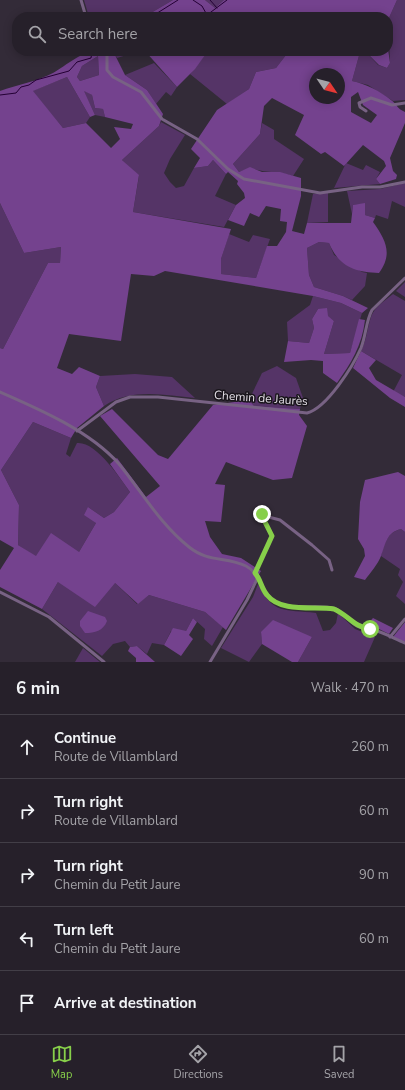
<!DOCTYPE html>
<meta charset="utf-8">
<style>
body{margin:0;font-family:"Nunito Sans",sans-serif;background:#322d36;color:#f1f3f6}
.compass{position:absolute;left:309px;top:68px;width:36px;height:36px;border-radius:50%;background:#26202a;box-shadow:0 2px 10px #0003;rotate:125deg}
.stop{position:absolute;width:12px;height:12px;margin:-9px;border:3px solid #87cf4a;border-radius:50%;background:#fff}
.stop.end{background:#87cf4a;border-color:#fff;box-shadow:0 1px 4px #0008}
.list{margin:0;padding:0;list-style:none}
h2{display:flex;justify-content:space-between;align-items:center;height:52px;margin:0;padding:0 16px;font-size:17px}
h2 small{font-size:13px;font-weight:400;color:#a4a3a8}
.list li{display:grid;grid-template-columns:26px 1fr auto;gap:12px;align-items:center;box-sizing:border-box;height:64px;padding:0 16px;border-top:1px solid #423e47}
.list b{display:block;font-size:15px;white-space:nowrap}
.list p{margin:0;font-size:13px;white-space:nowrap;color:#a4a3a8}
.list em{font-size:13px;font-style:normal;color:#a4a3a8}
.icon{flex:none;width:22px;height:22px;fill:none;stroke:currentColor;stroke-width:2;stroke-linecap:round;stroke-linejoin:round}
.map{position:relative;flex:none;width:405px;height:662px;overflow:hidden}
.search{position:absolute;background:#26202a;box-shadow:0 2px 10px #0003;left:12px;right:12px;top:12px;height:44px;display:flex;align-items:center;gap:10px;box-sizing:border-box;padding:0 14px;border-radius:16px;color:#a4a3a8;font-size:15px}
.sheet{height:372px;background:#26202a}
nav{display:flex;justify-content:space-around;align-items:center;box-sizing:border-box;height:56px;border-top:1px solid #423e47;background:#26202a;font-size:11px;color:#a4a3a8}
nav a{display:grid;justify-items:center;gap:2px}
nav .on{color:#87cf4a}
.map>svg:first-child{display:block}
.green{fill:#553467}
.forest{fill:#74428e;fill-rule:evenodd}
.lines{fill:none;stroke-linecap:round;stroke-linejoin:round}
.stream{stroke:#240034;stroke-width:1}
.minor{stroke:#786284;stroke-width:3}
.route{stroke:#87cf4a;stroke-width:5}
.labels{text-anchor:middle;stroke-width:3;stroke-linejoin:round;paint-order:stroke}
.street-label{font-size:12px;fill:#e2dde5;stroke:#19151b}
</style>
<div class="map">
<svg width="405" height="662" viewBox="0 0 405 662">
<rect width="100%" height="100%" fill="#332b38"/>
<g class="green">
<polygon points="84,0 173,0 144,17 89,17"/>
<polygon points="205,0 224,0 215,8"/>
<polygon points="397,0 405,0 405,100 393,101 368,85 352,81 360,52 366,52 378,65 387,68 390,63 388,20"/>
<polygon points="163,12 181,16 155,17"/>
<polygon points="113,51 140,51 117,58"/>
<polygon points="208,51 282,51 286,55 276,68 256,72 249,89 227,104 190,74"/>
<polygon points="98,56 99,75 80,81 77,77 82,66"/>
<polygon points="154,63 177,87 171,96 166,92 156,104 147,90 125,75"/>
<polygon points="67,77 90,117 86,123 63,128 32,91"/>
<polygon points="83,90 92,95 95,108 103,109 105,117 95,115"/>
<polygon points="161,122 185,135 170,159 164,173 170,182 176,188 184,186 194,168 208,166 213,160 226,174 215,196 236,205 224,227 133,212 139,176 122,160 159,126"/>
<path d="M262,123L274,130V139L304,159L293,176C278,171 265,173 250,168L239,172L233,164L260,134Z"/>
<polygon points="346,163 363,170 366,165 380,172 376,179 380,184 334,188"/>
<polygon points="405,183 405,207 392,201 388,219 376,215 375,218 365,215 365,204 353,205 352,214 347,191 380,189"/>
<polygon points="328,193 328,222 307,223 313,194"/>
<polygon points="0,203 24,253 61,247 60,264 48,263 3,349 0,348"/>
<polygon points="229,234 249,242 253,235 270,239 256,278 221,274 221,259"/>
<polygon points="319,242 329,243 334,255 362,272 367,273 365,286 352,300 343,296 314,287 309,275 307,248"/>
<polygon points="405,282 405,297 396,291"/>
<path d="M393,294L405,301V397L393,392L402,375L361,351C367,339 367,329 371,317C374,307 386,300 393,294Z"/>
<polygon points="313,296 341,303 362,313 350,353 324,354 334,321 318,309 312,319 314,328 309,343 288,341 287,322 310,305"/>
<polygon points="277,366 296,378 303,398 300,409 254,406 249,400 262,373"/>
<path d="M135,374L172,377L195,398C164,395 131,388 104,406L96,387L100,376Z"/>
<path d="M33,422L71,438L66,454L70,457L77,443C96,441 120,478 130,492L114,512L104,518L88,507L96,523L79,552L36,557L18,545L19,505L1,470Z"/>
<path d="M401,529L405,532V604L396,596L403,582L398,575L400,569L381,556C384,543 387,533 401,529Z"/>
<polygon points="58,582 115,583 137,604 149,595 205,612 223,627 212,646 204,639 205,629 193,618 186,631 171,631 164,645 152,643 147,654 137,646 130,647 125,641 113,644 102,656 42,609"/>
<path d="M258,584C273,615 285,609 316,613L323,631L330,630L336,623L338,613L355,629L375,637L364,662H298L312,637L261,632L262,644L249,662L221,648L253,597Z"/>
<polygon points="83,648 100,662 75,662"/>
</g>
<g class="forest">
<polygon points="173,0 205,0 215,8 224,0 397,0 388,20 388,17 205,17 196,15 192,17 179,17 180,15 163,12 155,17 144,17"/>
<path d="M388,49L390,63L387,68L379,65L366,52H360L352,81C366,84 380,91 391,100C398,105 396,108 405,112V123L390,158L393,171L397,175L396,179L380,184L376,179L386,166L384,161L363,145L344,166L325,152L321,154L295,135L304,115L272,98L264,106L260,134L233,164L239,172L250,167L262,172H280L301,178V196L292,231L304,234L307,223H351L353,205L365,203V215L375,218L373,222C386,240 393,254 379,273C355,272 339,267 329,243L319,242L307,248L309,275L314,287L343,296L368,308L362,313L341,303L313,296L165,271L154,276L131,274L121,341L69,334L57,368L72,374L79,367L100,376L96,387L104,406L77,428L71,438L33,422L1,470L19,505L18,545L36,556L51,533L79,552L96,523L84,515L88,507L104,518L114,512L130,492L110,464L117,458L146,497L160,486L100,416L112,409L158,455L168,459L213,405L249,400L254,406L300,409L299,415L307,426L292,478L273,480L226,462L215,484L225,485L221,522L205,521L210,537L222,554L241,558L261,571L226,630L205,612L149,595L138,604L115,583L95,607L58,582L42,609L0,587V570L14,548L0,540V348L3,349L48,263H60L61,247L24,253L0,203V91C17,85 38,81 53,73C67,65 82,51 98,51L99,55L101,51H113L125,75L147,90L163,114L159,126L122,160L139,175L133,212L231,229L221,259V274L256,278L267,246H277L286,232L287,222L280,221L281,209L266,206L259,217L250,213L244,226L228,220L236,205L245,198L244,193L237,184L238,181L228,172L226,174L213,160L208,166L194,168L200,158L191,149L217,110L249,89L256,72L276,68L286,55L282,51H388ZM98,56L99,75L80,81L77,77L82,66ZM315,74H339V98H315ZM67,77L90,117L95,115L84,91L92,95L95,108L103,109L105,117L133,124L131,129L114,127L120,139L111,148L86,123L63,128L33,91ZM358,92L363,105L377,115L371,123L351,112V97Z"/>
<polygon points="145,51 208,51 195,69 177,87"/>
<path d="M327,308L328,316L334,321L324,354L350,353L359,319L365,320C362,346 351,363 337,383L323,373V361L311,360L284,362L288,341L309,343L314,328L312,319L318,309Z"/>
<polygon points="361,351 376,360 369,368 376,380 405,397 405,407 390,398 353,368"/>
<path d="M398,472L405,476V532L401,529C386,533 386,543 381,556C378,564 370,573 365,580L354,577L365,556L364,549L358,539L360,502L365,480Z"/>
<path d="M88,611L105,617L107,621C103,631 95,633 85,633L80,626V621Z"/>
<polygon points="193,618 197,622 189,635 193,639 181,656 164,645 173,628 186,631"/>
<polygon points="373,618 393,628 389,634 377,628 366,626"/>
<polygon points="273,620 312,637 298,662 292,662 262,644 261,632"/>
<polygon points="405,622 405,642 393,637"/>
<polygon points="137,646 155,662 136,662 136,658 128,651 130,647"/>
</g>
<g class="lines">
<g class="stream">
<polyline points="193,0 202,6 207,15 227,0"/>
<polyline points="210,0 217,8"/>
<polyline points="151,17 178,0"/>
<polyline points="0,95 16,93 21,87 29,85 36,80 69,71 77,62 91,58 92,52 99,54 101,51"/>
</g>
<g class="minor">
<polyline points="81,0 86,17"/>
<polyline points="107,51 107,70 113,77 141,92 162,119 197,139 228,169 244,179 320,193 362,187 380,187 405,182"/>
<polyline points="366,111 360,107 359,103 371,98 392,105 405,103"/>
<path d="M0,392C39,409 90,431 119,464C142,492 160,524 189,547C209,563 226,556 246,566C262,574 260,594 276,602C294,612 317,603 336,609C344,613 349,622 357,626C363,629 368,629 374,630C385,633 395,639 405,643"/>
<path d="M77,431L116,402L130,397H158L307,413C327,408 353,366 361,348C366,335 366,321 372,310L405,278"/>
<polyline points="261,515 280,520 312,545 329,560 332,570"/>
<polyline points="255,573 272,536 261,515"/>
<polyline points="0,592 49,617 104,662"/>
<polyline points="390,637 405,619"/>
<polyline points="210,662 247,600 258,577"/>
</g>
</g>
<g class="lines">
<path class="route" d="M262,514H261L272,536L255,573C261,580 261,588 267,595C281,613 314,606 334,609C348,615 354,627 370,629"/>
</g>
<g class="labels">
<g class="street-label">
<text transform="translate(261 398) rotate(4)" y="4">Chemin de Jaurès</text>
</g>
</g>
</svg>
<svg class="compass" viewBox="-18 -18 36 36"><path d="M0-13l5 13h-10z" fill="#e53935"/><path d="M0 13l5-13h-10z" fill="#a4a3a8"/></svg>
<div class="stop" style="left:370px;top:629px"></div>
<div class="stop end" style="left:262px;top:514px"></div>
<div class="search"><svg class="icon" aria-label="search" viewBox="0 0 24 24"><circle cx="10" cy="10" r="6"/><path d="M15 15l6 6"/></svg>Search here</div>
</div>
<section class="sheet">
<h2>6 min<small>Walk · 470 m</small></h2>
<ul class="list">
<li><svg class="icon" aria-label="ahead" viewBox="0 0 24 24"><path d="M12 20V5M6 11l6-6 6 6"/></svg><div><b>Continue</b><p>Route de Villamblard</p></div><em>260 m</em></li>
<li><svg class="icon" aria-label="right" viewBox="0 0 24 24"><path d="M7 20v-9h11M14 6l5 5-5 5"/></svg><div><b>Turn right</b><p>Route de Villamblard</p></div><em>60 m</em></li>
<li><svg class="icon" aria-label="right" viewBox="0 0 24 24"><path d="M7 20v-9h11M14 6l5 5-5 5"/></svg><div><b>Turn right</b><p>Chemin du Petit Jaure</p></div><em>90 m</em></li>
<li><svg class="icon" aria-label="left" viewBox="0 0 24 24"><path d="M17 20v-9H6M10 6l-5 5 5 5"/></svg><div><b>Turn left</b><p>Chemin du Petit Jaure</p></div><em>60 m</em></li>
<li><svg class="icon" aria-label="arrive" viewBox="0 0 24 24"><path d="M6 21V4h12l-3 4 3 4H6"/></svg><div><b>Arrive at destination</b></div></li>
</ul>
</section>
<nav>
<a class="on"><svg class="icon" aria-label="map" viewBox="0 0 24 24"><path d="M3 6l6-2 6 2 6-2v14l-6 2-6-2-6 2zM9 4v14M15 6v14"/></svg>Map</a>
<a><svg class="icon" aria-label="directions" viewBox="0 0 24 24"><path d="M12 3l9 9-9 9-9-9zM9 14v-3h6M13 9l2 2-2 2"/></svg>Directions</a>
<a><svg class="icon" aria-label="saved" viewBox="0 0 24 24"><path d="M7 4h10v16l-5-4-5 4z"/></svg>Saved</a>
</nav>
